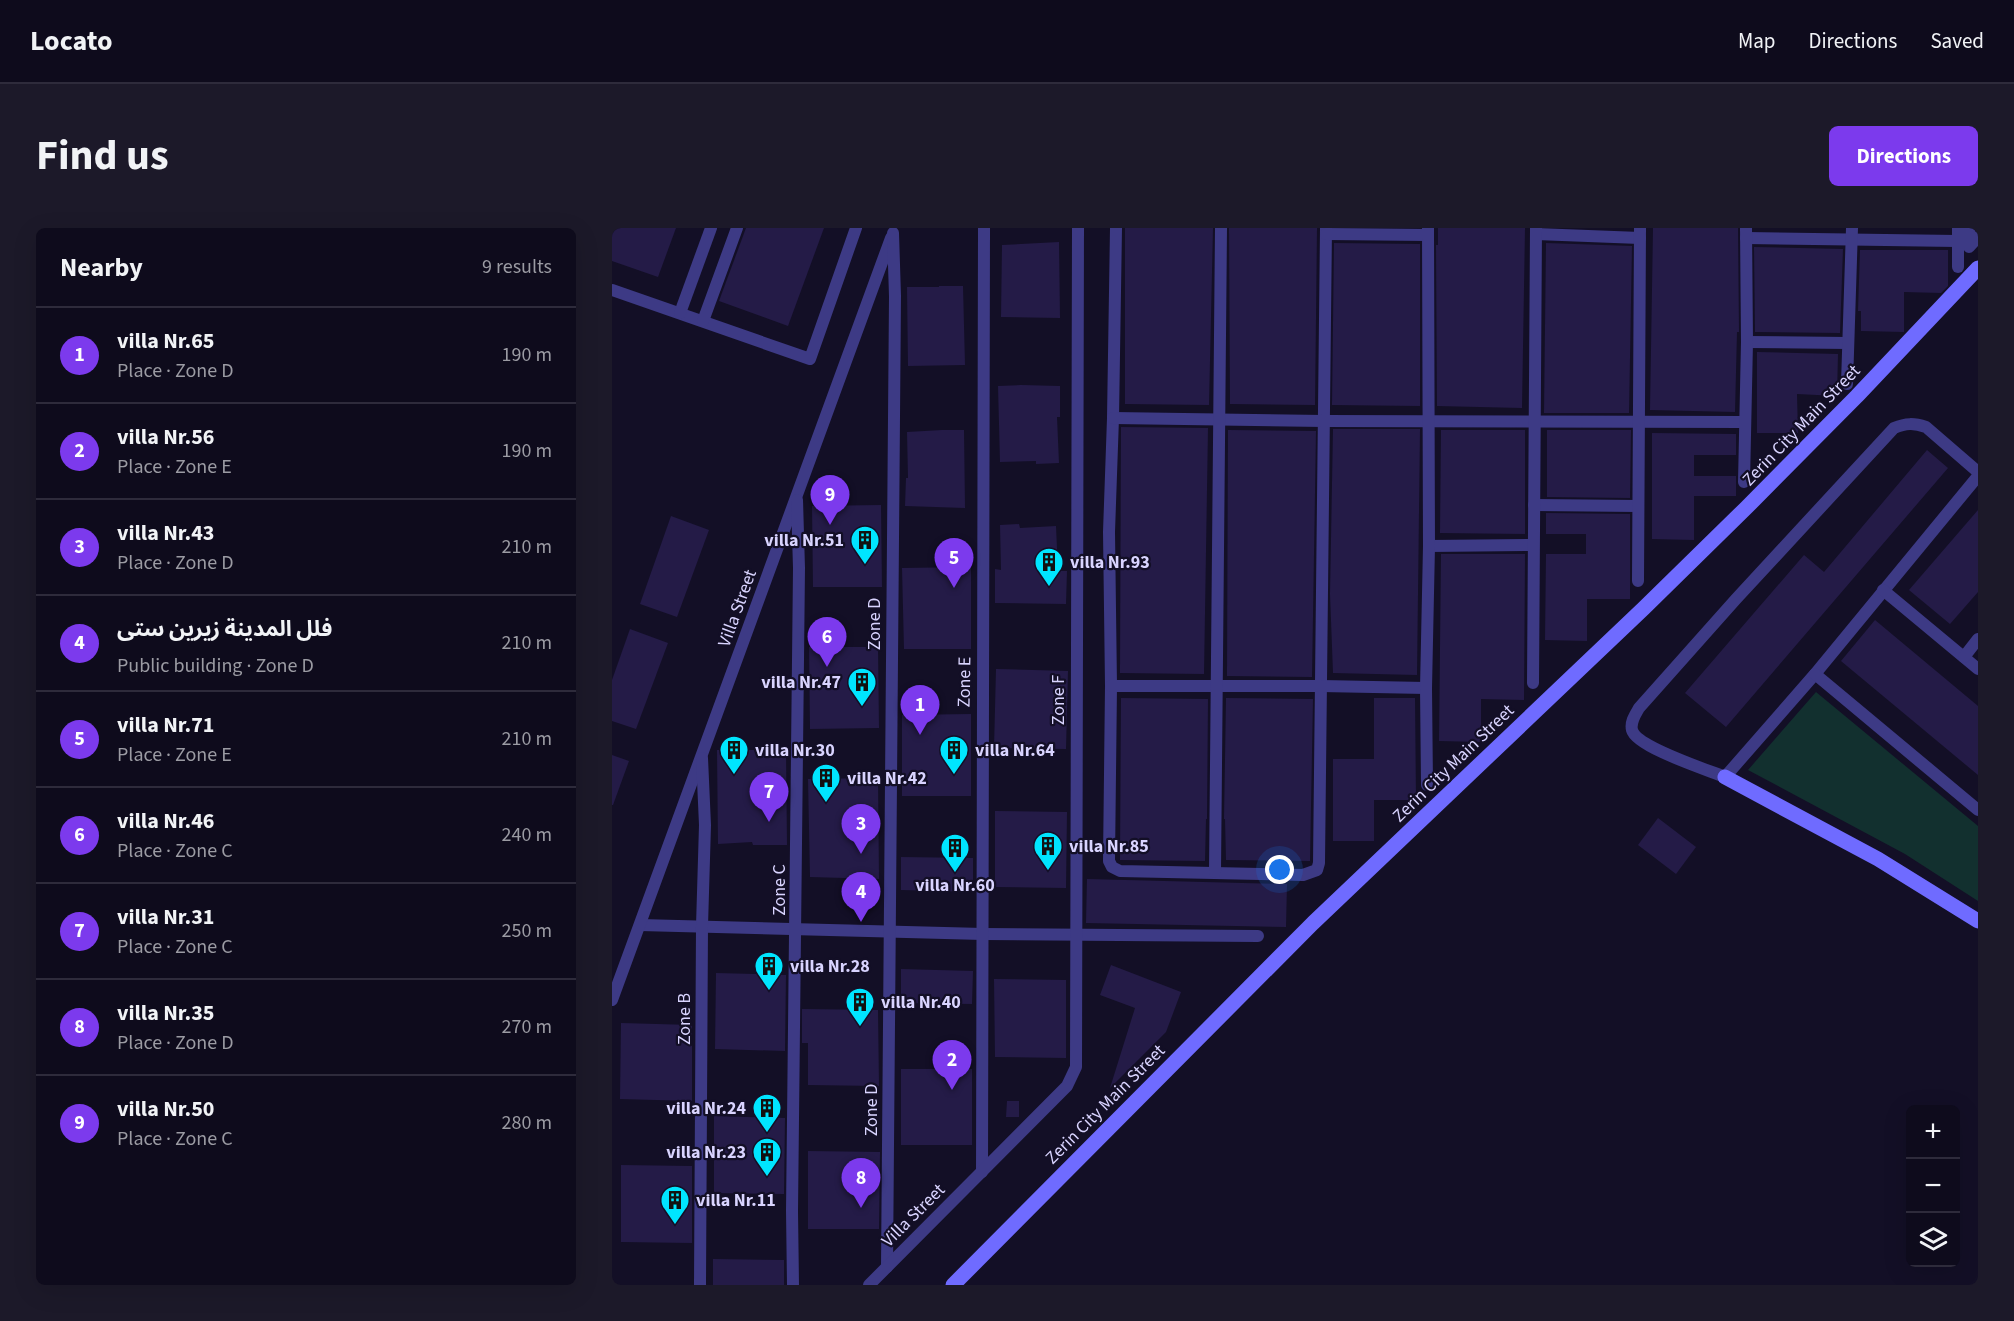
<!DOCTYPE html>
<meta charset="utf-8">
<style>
body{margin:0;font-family:"Source Sans 3","Noto Sans Arabic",sans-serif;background:#1c1929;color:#f1f3f6}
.controls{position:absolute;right:18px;bottom:18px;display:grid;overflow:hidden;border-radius:9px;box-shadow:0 6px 24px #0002}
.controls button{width:54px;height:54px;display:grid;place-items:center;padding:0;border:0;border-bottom:2px solid #2e2b3b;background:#0e0b1c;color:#f1f3f6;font:30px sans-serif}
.you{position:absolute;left:668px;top:642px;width:21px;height:21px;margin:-15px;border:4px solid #fff;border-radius:50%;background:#1a73e8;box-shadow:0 0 0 9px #1a73e833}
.badge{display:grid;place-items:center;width:39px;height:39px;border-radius:50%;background:#7c3aed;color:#fff;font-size:20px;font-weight:700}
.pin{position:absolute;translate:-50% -50px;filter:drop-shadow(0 2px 3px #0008)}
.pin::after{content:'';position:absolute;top:32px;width:21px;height:18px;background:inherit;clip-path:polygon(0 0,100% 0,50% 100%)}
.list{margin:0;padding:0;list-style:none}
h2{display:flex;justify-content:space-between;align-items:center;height:78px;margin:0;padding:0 24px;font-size:26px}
h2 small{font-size:20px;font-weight:400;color:#9b9ba3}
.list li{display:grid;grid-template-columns:39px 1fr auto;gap:18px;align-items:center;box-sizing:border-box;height:96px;padding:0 24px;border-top:2px solid #2e2b3b}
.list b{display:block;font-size:22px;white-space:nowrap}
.list p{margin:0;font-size:20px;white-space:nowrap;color:#9b9ba3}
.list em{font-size:20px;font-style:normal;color:#9b9ba3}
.icon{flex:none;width:33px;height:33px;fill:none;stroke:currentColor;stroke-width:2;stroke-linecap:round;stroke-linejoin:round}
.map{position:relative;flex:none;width:1366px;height:1057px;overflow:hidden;border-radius:9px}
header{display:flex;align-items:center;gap:36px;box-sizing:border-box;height:84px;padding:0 30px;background:#0e0b1c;border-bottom:2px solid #2e2b3b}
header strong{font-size:28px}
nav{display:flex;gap:33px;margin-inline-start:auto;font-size:21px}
.intro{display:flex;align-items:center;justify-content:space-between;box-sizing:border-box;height:144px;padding:0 36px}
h1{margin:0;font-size:42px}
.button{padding:15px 27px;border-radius:9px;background:#7c3aed;color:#fff;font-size:21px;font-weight:700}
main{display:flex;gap:36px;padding:0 36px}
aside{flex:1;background:#0e0b1c;border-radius:9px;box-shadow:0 6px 24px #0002}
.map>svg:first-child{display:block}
.green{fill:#12302f}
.building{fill:#241b47}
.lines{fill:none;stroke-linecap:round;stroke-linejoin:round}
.street{stroke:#3d3a85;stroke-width:12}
.secondary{stroke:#6f6bff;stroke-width:15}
.labels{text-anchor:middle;stroke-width:4.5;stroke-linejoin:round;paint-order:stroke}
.street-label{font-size:18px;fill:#d9d4ff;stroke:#130f26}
.poi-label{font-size:18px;font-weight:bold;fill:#d9d4ff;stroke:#130f26;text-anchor:start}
</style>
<header>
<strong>Locato</strong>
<nav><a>Map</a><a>Directions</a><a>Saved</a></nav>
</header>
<div class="intro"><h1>Find us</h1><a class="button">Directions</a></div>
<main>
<aside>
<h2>Nearby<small>9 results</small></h2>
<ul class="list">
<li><span class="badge">1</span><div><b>villa Nr.65</b><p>Place · Zone D</p></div><em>190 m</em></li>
<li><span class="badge">2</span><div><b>villa Nr.56</b><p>Place · Zone E</p></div><em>190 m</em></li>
<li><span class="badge">3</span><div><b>villa Nr.43</b><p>Place · Zone D</p></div><em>210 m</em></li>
<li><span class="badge">4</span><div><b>فلل المدينة زیرین ستی</b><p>Public building · Zone D</p></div><em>210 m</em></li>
<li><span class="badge">5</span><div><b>villa Nr.71</b><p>Place · Zone E</p></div><em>210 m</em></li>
<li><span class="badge">6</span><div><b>villa Nr.46</b><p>Place · Zone C</p></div><em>240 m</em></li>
<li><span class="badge">7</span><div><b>villa Nr.31</b><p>Place · Zone C</p></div><em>250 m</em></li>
<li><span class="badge">8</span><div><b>villa Nr.35</b><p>Place · Zone D</p></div><em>270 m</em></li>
<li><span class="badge">9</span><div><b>villa Nr.50</b><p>Place · Zone C</p></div><em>280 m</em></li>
</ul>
</aside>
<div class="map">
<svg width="1366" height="1057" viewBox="0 0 1366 1057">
<rect width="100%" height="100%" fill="#130f26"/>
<polygon class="green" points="1204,464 1366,598 1366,673 1293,626 1136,542"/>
<g class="building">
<polygon points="0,0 64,0 46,49 0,33"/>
<polygon points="134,0 212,0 176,98 107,73"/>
<polygon points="513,0 601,0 597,177 513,176"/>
<polygon points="617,0 705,0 703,177 618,176"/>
<polygon points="826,0 913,0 910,180 825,178 824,17 826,17"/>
<polygon points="1041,0 1126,0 1127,104 1125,104 1123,184 1038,182"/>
<polygon points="447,14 448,90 389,89 390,17"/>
<polygon points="722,15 808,16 808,178 720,177"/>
<polygon points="934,15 1020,18 1017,185 932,185"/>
<polygon points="1142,19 1231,21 1228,105 1143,104"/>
<polygon points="1248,22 1336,22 1336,58 1329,65 1292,64 1292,104 1249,103 1249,83 1246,83"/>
<polygon points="327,58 351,58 353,137 296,138 295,59 327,59"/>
<polygon points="1145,124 1226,126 1225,168 1185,166 1186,205 1145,205"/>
<polygon points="409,157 448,158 448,189 445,189 447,235 424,236 424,233 388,234 386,158"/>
<polygon points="509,199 596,200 592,446 508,445"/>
<polygon points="721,201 808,201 805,447 721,445 718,366"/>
<polygon points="330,202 352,202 353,280 293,278 294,250 296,250 295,204"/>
<polygon points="616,202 704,203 700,449 615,448"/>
<polygon points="829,202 913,202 913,306 828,305"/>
<polygon points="935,202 1019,202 1018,270 935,269"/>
<polygon points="1040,205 1124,206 1124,227 1082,227 1082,248 1124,248 1124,268 1082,268 1082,312 1040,311"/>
<polygon points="1315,222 1336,240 1114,499 1073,465 1192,327 1212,344"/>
<polygon points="269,277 270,359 201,359 200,278"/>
<polygon points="1366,282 1366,364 1338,396 1297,362"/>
<polygon points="934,285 1018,286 1018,371 975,371 975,413 933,412 934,326 974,326 974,306 934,306"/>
<polygon points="59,288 97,302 65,389 28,376"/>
<polygon points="407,296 408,300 444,298 446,343 455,343 454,376 383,375 383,341 389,342 388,297"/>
<polygon points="829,326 913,326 912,472 869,471 869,514 827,513"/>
<polygon points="359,339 359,421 292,421 290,340"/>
<polygon points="1263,392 1366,478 1366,547 1229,433"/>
<polygon points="18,401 56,415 24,501 0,493 0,452"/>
<polygon points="197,419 266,419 267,500 198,501"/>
<polygon points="384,441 456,443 454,521 382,520"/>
<polygon points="509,470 596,471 595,591 594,591 593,633 508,632"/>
<polygon points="614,470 701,471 698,633 614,632 613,591 612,591"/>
<polygon points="762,470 803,470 804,572 762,572 762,613 721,613 721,531 762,531"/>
<polygon points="359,486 359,568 290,568 290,487"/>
<polygon points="105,522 174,522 175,617 141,617 140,614 106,616"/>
<polygon points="0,527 17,533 1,577 0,577"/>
<polygon points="266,550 267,651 198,649 196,551"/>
<polygon points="383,583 455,584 454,660 383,659"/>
<polygon points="1046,590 1084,619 1064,646 1026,617"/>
<polygon points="289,629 361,630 361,664 289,662"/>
<polygon points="475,651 675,656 674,699 474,695"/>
<polygon points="499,737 569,764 554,804 498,860 523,780 488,767"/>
<polygon points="289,741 361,743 360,776 289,775"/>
<polygon points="104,745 174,747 173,823 103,821"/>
<polygon points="382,751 454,752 454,830 383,829"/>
<polygon points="190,781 266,782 267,858 196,857 196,815 190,815"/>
<polygon points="9,795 80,797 80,873 8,871"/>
<rect x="289" y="841" width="71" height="76"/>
<polygon points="395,873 407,873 407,889 394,889"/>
<polygon points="102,888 173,890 172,966 102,965"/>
<polygon points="196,923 268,924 267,1001 196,1001"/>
<polygon points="9,937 80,938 80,1015 9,1014"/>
<polygon points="101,1031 172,1032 172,1057 101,1057"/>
</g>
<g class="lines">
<g class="street">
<polyline points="504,0 501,190 497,304 499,458 497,633 500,639 508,643 691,647 705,642 707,635 714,0"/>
<polyline points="1357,0 1357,19 1366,9"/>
<polyline points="714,6 816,7"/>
<polyline points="924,6 1028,10"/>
<polyline points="1134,10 1345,13"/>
<polyline points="1346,39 1346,0"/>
<polyline points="0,62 198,131 244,0"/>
<polyline points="68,85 99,0"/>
<polyline points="91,93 125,0"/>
<polyline points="1135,114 1236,115"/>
<polyline points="1235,156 1240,0"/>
<polyline points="501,190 712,193 1133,194"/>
<path d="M1366,244L1314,199C1302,195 1294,195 1282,200L1124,371L1027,480C1023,487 1018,494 1020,502C1024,519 1096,542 1113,549L1203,446L1366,248"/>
<polyline points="1132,254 1135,114 1134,0"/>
<polyline points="922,277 1026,278"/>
<polyline points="817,318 921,317"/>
<polyline points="1026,353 1028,0"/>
<polyline points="1271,362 1366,441"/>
<polyline points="1352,429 1366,411"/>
<polyline points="1203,446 1366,582"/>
<polyline points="921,455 924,0"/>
<polyline points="499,458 709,458 814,460"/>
<polyline points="815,557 814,460 817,318 816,0"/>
<polyline points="603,644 609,0"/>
<polyline points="28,697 371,706 646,708"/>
<polyline points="0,772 279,10"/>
<polyline points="370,944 372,0"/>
<polyline points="275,1039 283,68 281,5"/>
<polyline points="88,1057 90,698 93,597 90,530"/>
<polyline points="181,1057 180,983 187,340 185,272"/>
<polyline points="257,1057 455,858 464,839 466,0"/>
</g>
<g class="secondary">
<polyline points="1113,549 1266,631 1366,693"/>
<polyline points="341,1057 701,695 1032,380 1134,280 1245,168 1366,40"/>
</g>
</g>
<defs>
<g id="building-pin" transform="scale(1.5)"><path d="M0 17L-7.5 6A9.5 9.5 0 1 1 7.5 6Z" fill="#00e5ff" stroke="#130f26"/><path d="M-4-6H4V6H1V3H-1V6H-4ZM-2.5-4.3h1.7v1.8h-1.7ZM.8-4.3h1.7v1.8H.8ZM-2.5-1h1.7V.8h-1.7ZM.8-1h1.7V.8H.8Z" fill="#111"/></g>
</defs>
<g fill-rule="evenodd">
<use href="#building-pin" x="253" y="312"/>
<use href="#building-pin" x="437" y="334"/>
<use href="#building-pin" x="250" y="454"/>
<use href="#building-pin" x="122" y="522"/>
<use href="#building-pin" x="342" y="522"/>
<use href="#building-pin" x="214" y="550"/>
<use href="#building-pin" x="436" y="618"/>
<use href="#building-pin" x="343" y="620"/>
<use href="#building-pin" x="157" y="738"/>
<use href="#building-pin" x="248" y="774"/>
<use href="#building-pin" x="155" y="880"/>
<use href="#building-pin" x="155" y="924"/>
<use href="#building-pin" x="63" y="972"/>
</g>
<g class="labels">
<g class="street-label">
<text transform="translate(1189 197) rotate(-46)" y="6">Zerin City Main Street</text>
<text transform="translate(125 380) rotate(-70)" y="6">Villa Street</text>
<text transform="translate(262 396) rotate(-90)" y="6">Zone D</text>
<text transform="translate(352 454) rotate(-89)" y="6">Zone E</text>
<text transform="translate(446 472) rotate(-90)" y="6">Zone F</text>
<text transform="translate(841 535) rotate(-44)" y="6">Zerin City Main Street</text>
<text transform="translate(167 662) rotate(-90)" y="6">Zone C</text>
<text transform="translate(72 791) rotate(-90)" y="6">Zone B</text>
<text transform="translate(493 876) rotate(-45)" y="6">Zerin City Main Street</text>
<text transform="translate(259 882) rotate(-90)" y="6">Zone D</text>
<text transform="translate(301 987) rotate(-45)" y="6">Villa Street</text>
</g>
<g class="poi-label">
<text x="232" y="318" text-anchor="end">villa Nr.51</text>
<text x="458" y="340">villa Nr.93</text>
<text x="229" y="460" text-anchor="end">villa Nr.47</text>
<text x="143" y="528">villa Nr.30</text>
<text x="363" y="528">villa Nr.64</text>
<text x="235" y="556">villa Nr.42</text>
<text x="457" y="624">villa Nr.85</text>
<text x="343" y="663" text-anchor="middle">villa Nr.60</text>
<text x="178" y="744">villa Nr.28</text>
<text x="269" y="780">villa Nr.40</text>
<text x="134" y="886" text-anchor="end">villa Nr.24</text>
<text x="134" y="930" text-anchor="end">villa Nr.23</text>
<text x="84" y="978">villa Nr.11</text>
</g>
</g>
</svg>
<div class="controls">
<button>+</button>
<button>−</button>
<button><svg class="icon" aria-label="layers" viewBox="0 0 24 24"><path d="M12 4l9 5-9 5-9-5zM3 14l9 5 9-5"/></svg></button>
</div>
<div class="you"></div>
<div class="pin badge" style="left:308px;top:507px">1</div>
<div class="pin badge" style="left:340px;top:862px">2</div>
<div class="pin badge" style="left:249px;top:626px">3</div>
<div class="pin badge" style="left:249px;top:694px">4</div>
<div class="pin badge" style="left:342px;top:360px">5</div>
<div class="pin badge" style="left:215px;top:439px">6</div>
<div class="pin badge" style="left:157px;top:594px">7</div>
<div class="pin badge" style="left:249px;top:980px">8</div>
<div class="pin badge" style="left:218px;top:297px">9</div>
</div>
</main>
